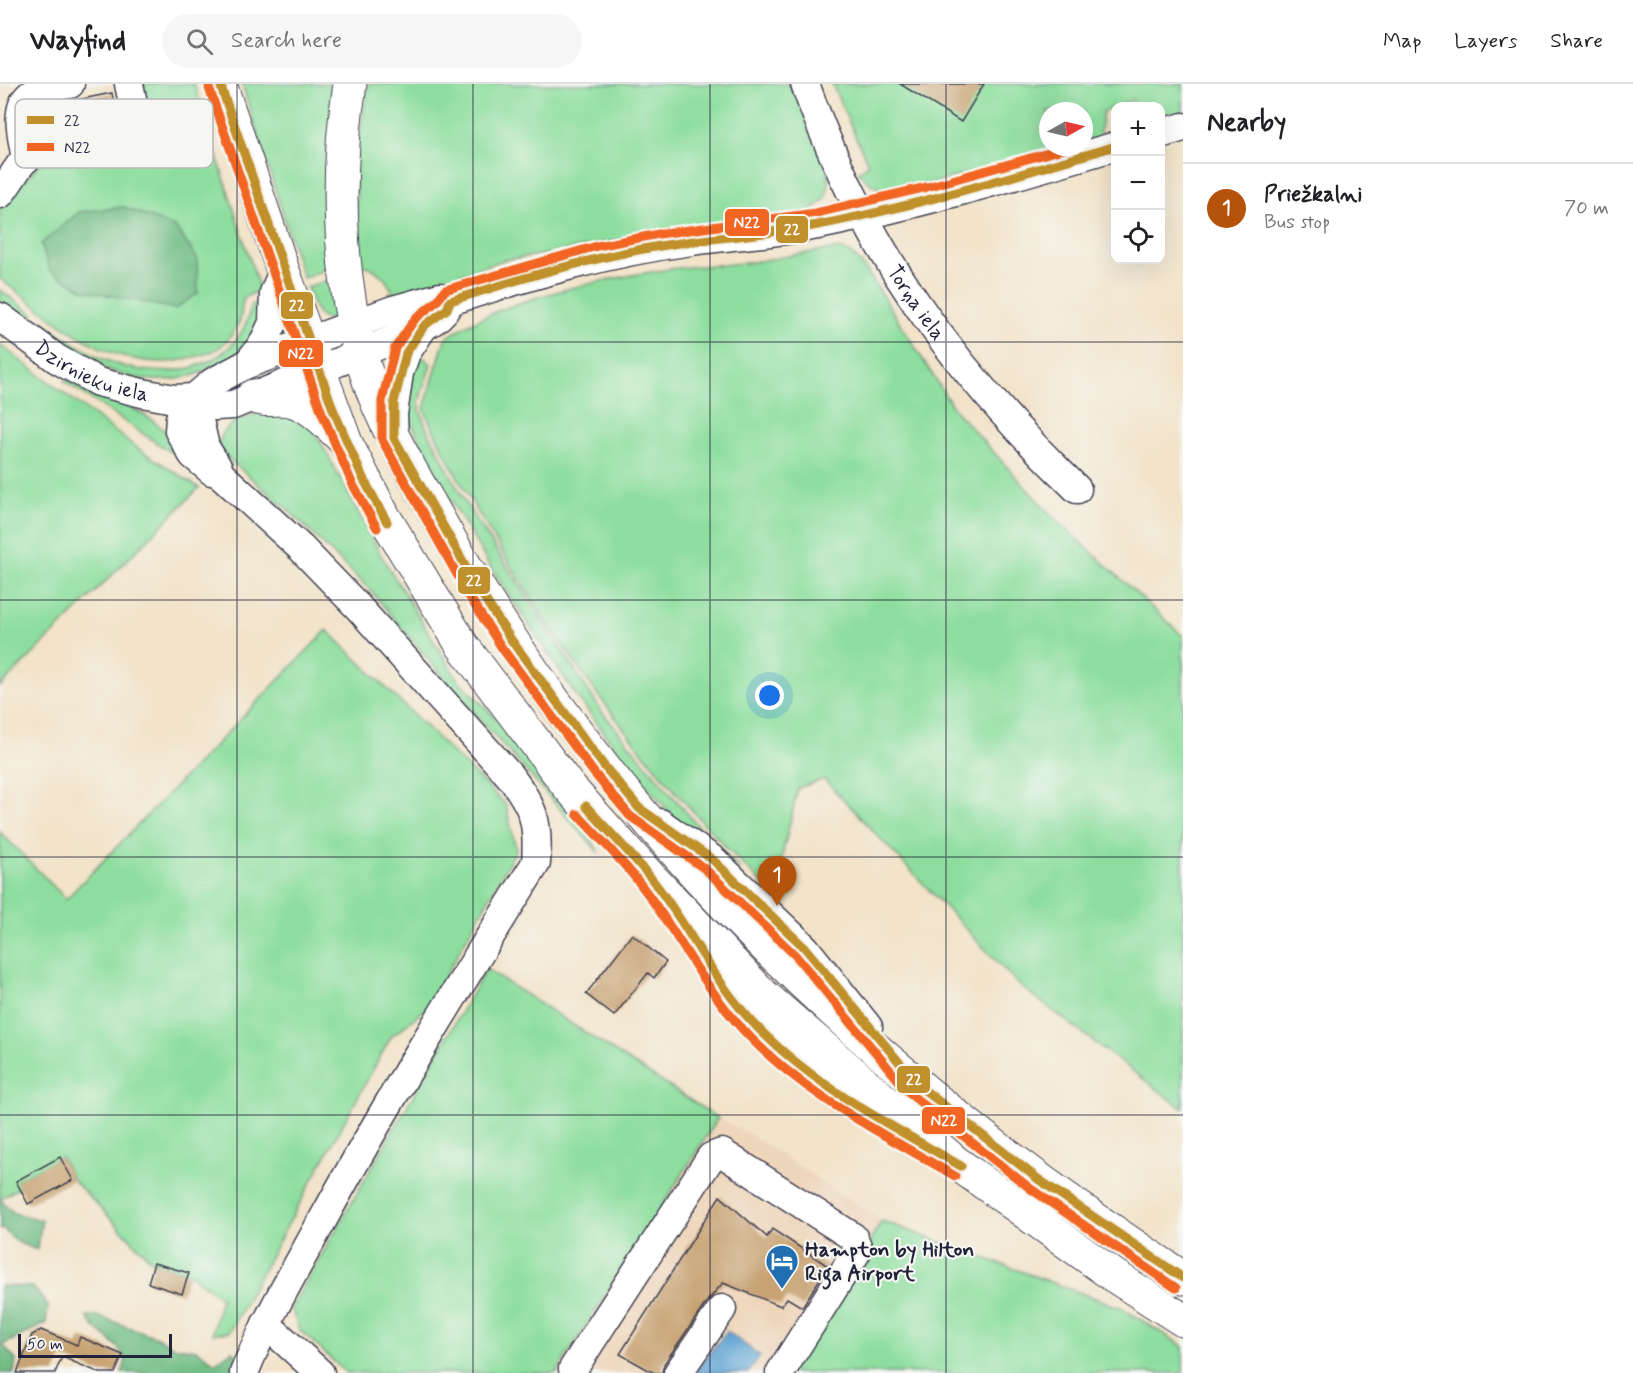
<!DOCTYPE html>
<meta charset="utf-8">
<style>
body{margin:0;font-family:Mynerve,sans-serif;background:#f6f6f6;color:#202124}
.controls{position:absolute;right:18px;top:18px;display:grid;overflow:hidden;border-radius:12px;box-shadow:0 6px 24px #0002}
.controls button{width:54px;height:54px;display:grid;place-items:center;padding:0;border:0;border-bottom:2px solid #e0e0e0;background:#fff;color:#202124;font:30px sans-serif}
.compass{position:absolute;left:1039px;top:18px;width:54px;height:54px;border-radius:50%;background:#fff;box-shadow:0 6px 24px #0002;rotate:82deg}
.scale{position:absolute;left:18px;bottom:15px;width:154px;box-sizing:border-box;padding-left:6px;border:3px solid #22223b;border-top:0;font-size:16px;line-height:21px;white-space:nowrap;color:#22223b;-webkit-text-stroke:4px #f6f6f2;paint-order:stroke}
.you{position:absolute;left:770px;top:612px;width:21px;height:21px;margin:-15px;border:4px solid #fff;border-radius:50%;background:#1a73e8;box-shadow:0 0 0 9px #1a73e833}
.badge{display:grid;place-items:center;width:39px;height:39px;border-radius:50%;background:#b45309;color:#fff;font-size:20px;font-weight:700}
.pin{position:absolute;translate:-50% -50px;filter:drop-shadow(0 2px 3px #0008)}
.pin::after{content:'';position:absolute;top:32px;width:21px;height:18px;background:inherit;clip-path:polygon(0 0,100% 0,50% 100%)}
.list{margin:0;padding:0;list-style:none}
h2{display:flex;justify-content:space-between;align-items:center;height:78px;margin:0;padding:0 24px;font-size:26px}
h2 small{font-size:20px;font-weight:400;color:#757577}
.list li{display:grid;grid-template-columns:39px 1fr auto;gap:18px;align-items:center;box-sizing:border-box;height:90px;padding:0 24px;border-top:2px solid #e0e0e0}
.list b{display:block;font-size:22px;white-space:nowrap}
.list p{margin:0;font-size:20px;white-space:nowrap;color:#757577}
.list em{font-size:20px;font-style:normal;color:#757577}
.icon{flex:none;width:33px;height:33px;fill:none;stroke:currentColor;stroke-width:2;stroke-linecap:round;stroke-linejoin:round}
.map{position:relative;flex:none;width:1183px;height:1289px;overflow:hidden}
header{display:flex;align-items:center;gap:36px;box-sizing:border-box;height:84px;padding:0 30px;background:#fff;border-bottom:2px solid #e0e0e0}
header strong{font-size:28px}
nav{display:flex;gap:33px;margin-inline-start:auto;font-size:21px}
.search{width:420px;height:54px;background:#f6f6f6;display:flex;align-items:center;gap:15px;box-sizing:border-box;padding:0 21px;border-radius:33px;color:#757577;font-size:22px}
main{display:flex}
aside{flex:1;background:#fff}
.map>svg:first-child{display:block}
.built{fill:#eed6bb}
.green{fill:#8dde9e;stroke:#58806c;stroke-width:1.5}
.forest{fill:#72bd85;stroke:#4a7060;stroke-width:1.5}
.water{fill:#5da3d3;stroke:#406287;stroke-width:1.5}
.building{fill:#c7a272}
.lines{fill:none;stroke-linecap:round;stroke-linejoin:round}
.minor-casing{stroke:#413f50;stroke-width:31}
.major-casing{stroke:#413f50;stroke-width:35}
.minor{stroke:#fff;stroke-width:28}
.major{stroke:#fff;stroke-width:33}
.bus-1-casing{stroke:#f6f6f2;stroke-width:14}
.bus-2-casing{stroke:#f6f6f2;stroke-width:14}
.bus-1{stroke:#c0902c;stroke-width:9}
.bus-2{stroke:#f26522;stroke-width:9}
.grid{fill:none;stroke:#22223b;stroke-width:1.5;stroke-opacity:0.55}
.labels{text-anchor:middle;stroke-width:4.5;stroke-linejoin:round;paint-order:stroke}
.street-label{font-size:21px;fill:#22223b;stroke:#f6f6f2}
.poi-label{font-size:21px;font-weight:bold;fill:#22223b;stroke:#f6f6f2;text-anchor:start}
.key{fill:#f6f6f2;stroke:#b6b6bb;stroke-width:1.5}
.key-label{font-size:16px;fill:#22223b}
.line-badge{stroke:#f6f6f2;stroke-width:2}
.badge-label{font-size:16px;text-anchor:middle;font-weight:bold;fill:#fff}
</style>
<header>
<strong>Wayfind</strong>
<div class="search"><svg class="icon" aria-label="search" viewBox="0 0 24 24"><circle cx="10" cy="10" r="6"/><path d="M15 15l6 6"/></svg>Search here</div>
<nav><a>Map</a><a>Layers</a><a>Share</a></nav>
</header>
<main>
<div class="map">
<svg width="1183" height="1289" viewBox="0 0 1183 1289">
<rect width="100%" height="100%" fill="#f6f6f2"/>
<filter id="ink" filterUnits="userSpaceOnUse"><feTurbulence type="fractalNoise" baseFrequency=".0167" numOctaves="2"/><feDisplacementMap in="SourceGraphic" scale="12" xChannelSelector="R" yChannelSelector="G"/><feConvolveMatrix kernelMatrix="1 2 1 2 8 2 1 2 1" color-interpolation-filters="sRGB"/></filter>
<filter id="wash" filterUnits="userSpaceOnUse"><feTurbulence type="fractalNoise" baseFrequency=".008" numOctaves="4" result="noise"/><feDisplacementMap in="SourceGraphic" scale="24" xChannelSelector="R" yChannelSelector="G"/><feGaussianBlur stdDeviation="1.35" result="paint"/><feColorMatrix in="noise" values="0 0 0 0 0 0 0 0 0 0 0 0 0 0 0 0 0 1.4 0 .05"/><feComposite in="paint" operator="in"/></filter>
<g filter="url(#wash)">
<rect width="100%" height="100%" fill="#f2e3c9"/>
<polygon class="built" points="718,1034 746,1048 882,1137 789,1289 556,1289"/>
<g class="green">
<path d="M143,0H194L260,207C255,209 247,210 244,215C241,220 242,227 241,233C238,244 229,255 220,263C213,269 200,271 191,274C116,294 56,236 0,195V125L40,79L119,63V67L126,66Z"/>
<polygon points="242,0 333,0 331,19 333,183 303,194"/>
<path d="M368,0H793L827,83L829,99L825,115L807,130L671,145L548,170L504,176L394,212C389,196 374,180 357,181L356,70Z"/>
<path d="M832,0H1183V30L1161,36L1160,22H1136L1133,16L1103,28L1099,54L1084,58V27H1048V63H1067L906,106C884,110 873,104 858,88L868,80Z"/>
<path d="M839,165C852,167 859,177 867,187L954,325L1050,430L1183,552V1025L1019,901L824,695L798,704L773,810C667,709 579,594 503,469C474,422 445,375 424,325L445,255C498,216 605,194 671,185C698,181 725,182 753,178C781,174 810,167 839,165Z"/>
<path d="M335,194L338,229L328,236C314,233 312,215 307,203Z"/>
<polygon points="0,206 34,231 28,239 0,218"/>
<path d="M262,217C263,229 258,252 250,261C247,265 239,268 235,271C158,321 104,289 36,245L42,237C65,253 87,270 114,279C167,299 241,285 251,221Z"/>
<polygon points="0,261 137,364 199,404 0,603"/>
<polygon points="415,267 431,280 419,317 420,326 426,343 464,416 602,628 697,741 741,786 685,746 625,677 576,611 489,481 430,380 407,329"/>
<path d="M67,295C118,322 158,322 187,379L64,297Z"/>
<path d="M265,327L302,334L318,353L382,473L458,596L501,639L584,742L599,769L453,605L371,507L288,426L229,375L218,362C223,338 244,333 265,327Z"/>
<polygon points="327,546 506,721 516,766 428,923 391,953 229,1248 212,1250 221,1214 189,1189 154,1179 73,1096 61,1073 17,1096 20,1103 0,1115 0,748 66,815"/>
<polygon points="486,885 718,1034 556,1289 346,1289 299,1245 291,1224"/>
<polygon points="882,1137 1122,1224 1183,1262 1183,1289 789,1289"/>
</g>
<g class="forest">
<polygon points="124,123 175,143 197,174 198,209 175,225 84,206 50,187 41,160 79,128"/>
<polygon points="0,1115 14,1129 42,1136 37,1166 19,1159 3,1145 0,1146"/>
<polygon points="0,1202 33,1203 48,1222 46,1239 3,1261 16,1276 14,1289 0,1289"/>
<path d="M86,1232H97L157,1253L172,1262L197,1266L215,1279L232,1267L239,1271L230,1289H122L126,1276C115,1254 96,1251 86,1232Z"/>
</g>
<polygon class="water" points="727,1247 760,1272 748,1289 694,1289"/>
<g id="blocks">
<g class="building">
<polygon points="900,0 984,0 961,38"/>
<polygon points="112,9 116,34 45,48 40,24 43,23"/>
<polygon points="632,850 666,878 654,894 648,889 614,932 586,910"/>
<polygon points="60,1073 73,1096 28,1120 16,1097"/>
<polygon points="720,1112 767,1153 772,1145 828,1182 802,1223 787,1214 781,1222 723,1199 708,1216 664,1280 662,1289 654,1289 620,1270"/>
<polygon points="154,1179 189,1189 182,1210 148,1199"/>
<polygon points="41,1246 77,1261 80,1253 123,1271 115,1289 100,1289 62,1273 55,1289 17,1289 32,1251"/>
</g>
</g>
</g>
<g filter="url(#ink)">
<use href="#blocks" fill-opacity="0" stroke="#413f50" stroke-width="1.5"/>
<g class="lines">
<g class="minor-casing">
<g id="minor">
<path id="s1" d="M805,0C863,163 953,286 1077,405"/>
<polyline points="1160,50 1183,43"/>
<path d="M26,75C23,55 12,22 33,9C42,3 59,2 70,0"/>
<path d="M0,110C9,99 16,85 25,75C44,57 106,57 134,46L136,34L129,0"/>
<path id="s2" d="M0,233L57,275L98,298L142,309L174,315L194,314L216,322L233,321L397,254C416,245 442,238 450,217"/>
<polyline points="247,280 263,260 273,239 274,209 283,187"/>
<polyline points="194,314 205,363 218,384"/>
<polyline points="394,354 393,330 399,289 406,269 424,242"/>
<polyline points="660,739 713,776 805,864 868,943"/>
<path d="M678,836C719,899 765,959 826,1003C853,1022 885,1037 914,1054"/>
<polyline points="266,1240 320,1289"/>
<polyline points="573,1285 711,1073 722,1069 853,1153 857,1162 856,1169 780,1289"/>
<path d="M244,1289C265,1237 294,1188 321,1139C388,1016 462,897 536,779C539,738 534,723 509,691L358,523L301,464L219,389L212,387L193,371L179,347L180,334L194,314L213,298L247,280L393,226L440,213L450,217C530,191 609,168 692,157C734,151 776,149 818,141C918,121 1017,91 1116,62"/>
<polyline points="678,1289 722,1225"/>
</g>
</g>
<g class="major-casing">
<g id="major">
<polyline points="220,0 283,187 346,359 383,431 462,561 569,703 651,794 763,911 955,1078 1113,1191 1183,1236"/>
<path d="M350,0C336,86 338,183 360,267C376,332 413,389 445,447C619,757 886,1003 1183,1194"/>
<path d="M253,312C266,319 276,313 290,316C311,321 329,341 343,355"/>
</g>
</g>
<use href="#minor" class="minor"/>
<use href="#major" class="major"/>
<g class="bus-1-casing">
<g id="bus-1">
<polyline points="220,0 333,325 363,394 387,438"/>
<path d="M1116,62C1017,91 918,122 818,141C766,151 712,153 660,162C589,174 519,195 450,217L447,225L424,242L406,269L394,318V354L479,506L512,557L604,682L639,724L713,776L805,864L918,1001L1038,1095L1183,1194"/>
<path d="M586,722C607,746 630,768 650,793C685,836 709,889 746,931C805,998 885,1038 961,1082"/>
</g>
</g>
<g class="bus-2-casing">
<g id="bus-2">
<polyline points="209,4 322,329 352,399 377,444"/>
<polyline points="1070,63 927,103 816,129 659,150 597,162 445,206 437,217 415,235 395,264 382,317 382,356 469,512 502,564 594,689 630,732 705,785 796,872 910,1010 1031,1105 1176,1204"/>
<path d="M577,730C598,753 622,776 641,801C675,845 700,896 737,939C796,1007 878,1047 955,1092"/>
</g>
</g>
<use href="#bus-1" class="bus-1"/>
<use href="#bus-2" class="bus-2"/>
</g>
</g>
<path class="grid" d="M237,0V1289M473,0V1289M710,0V1289M946,0V1289M0,258H1183M0,516H1183M0,773H1183M0,1031H1183"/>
<defs>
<g id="hotel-pin" transform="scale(1.725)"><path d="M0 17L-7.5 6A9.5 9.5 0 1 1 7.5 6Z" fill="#1f6fb2" stroke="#f6f6f2"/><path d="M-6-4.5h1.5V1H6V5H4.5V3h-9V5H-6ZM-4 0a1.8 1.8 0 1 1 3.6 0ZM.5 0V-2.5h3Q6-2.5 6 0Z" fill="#fff"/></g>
</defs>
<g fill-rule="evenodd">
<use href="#hotel-pin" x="782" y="1177"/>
</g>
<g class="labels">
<g class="street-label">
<text dy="7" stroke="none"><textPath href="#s1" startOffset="246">Torņa iela</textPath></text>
<text dy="7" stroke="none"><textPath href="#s2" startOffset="108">Dzirnieku iela</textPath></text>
</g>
<g class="poi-label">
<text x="805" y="1172">Hampton by Hilton<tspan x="805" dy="24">Riga Airport</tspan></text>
</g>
</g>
<rect x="15" y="15" width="198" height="69" rx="9" class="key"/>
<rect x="27" y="32" width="27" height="8" fill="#c0902c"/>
<rect x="27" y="59" width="27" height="8" fill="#f26522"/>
<g class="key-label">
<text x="64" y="42">22</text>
<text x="64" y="69">N22</text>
</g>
<g class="line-badge">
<rect x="724" y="124" width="46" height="29" rx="6" fill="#f26522"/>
<rect x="775" y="131" width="34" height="29" rx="6" fill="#c0902c"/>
<rect x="280" y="207" width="34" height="29" rx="6" fill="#c0902c"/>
<rect x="278" y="255" width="46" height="29" rx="6" fill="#f26522"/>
<rect x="457" y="482" width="34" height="29" rx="6" fill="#c0902c"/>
<rect x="896" y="981" width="35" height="29" rx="6" fill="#c0902c"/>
<rect x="921" y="1022" width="45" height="29" rx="6" fill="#f26522"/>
</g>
<g class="badge-label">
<text x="747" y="144">N22</text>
<text x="792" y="151">22</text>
<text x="297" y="227">22</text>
<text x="301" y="275">N22</text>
<text x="474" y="502">22</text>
<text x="914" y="1001">22</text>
<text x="944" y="1042">N22</text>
</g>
</svg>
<div class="controls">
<button>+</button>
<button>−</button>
<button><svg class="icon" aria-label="locate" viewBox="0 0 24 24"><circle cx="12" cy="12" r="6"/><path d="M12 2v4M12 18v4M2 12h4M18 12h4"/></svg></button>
</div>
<svg class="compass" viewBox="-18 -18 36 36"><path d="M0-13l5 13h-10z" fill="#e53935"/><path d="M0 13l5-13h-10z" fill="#757577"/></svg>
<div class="scale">50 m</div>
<div class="you"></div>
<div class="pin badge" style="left:777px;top:822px">1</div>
</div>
<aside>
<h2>Nearby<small></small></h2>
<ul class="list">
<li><span class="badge">1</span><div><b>Priežkalni</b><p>Bus stop</p></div><em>70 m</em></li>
</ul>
</aside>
</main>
